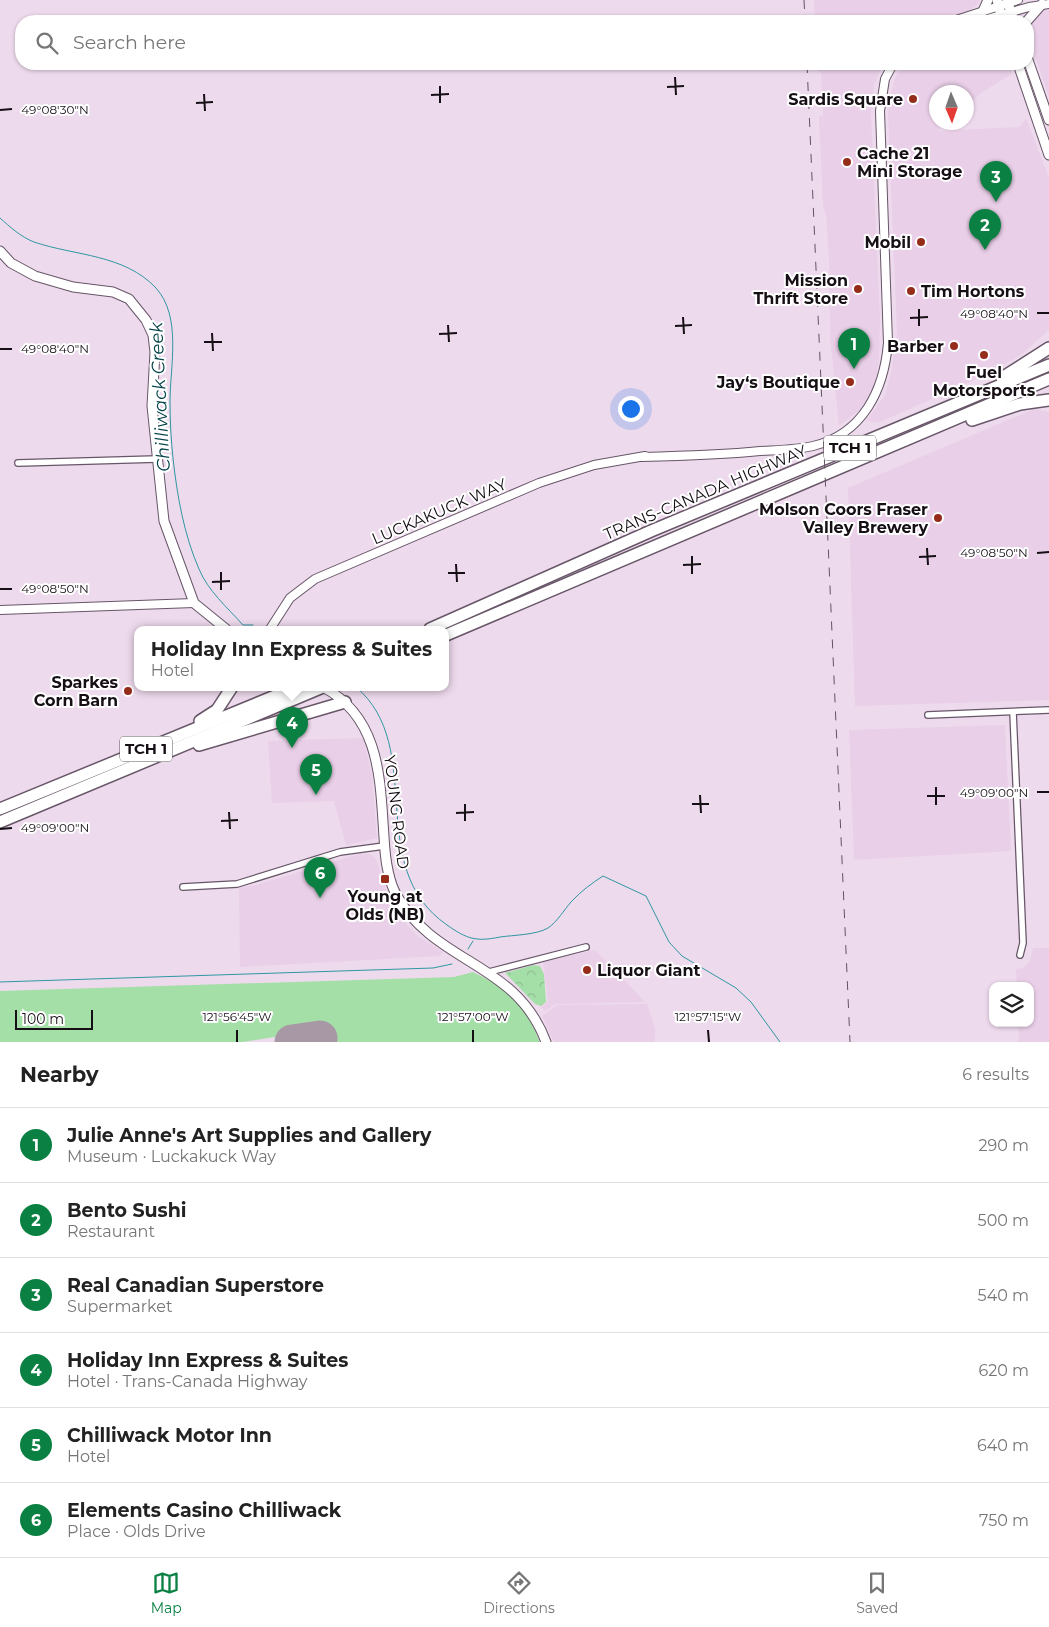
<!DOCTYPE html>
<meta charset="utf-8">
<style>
body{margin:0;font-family:Montserrat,sans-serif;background:#f6f6f6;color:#222}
.controls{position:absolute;right:15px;bottom:15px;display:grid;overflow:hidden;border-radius:10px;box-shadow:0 1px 4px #0004}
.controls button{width:45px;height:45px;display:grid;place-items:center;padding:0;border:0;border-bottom:1px solid #e0e0e0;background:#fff;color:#222;font:25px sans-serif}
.compass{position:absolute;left:929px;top:85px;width:45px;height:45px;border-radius:50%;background:#fff;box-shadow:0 1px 4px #0004;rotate:178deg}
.scale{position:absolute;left:15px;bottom:12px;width:78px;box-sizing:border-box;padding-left:5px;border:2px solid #160f15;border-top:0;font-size:14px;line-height:18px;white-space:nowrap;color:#160f15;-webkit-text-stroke:4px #fff;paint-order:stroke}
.you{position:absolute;left:630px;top:408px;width:18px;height:18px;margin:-12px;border:4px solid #fff;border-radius:50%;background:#1a73e8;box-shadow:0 0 0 8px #1a73e833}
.badge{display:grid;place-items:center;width:32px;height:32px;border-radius:50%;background:#0b8043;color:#fff;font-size:16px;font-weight:700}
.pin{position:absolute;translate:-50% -41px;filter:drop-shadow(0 1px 2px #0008)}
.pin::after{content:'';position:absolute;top:26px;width:18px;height:15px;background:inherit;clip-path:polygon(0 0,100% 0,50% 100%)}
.popup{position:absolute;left:134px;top:626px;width:315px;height:65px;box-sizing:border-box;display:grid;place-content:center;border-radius:10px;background:#fff;filter:drop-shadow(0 1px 4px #0005);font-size:16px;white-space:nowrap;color:#767676}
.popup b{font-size:19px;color:#222}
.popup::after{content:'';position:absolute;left:50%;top:100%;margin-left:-10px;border:10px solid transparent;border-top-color:#fff}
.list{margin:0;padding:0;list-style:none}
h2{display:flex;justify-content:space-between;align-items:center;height:65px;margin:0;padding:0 20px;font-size:21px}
h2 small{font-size:16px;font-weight:400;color:#767676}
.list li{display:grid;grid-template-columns:32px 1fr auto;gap:15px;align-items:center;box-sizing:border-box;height:75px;padding:0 20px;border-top:1px solid #e0e0e0}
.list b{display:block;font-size:19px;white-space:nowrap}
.list p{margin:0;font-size:16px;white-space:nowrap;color:#767676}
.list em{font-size:16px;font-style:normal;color:#767676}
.icon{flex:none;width:28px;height:28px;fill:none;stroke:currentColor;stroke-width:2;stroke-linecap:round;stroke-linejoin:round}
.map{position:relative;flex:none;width:1049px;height:1042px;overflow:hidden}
.search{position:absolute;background:#fff;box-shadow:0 1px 4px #0004;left:15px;right:15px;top:15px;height:55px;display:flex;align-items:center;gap:12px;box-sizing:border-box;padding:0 18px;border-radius:20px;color:#767676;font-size:19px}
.sheet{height:515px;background:#fff}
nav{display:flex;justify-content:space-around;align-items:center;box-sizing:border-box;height:70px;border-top:1px solid #e0e0e0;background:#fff;font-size:14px;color:#767676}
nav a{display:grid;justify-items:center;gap:2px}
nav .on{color:#0b8043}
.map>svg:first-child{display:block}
.built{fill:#e9cfe8}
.grass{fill:#a5dfa8}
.park{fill:url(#park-crowns)}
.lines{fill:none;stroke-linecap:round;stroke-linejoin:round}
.stream{stroke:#2e97a2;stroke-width:1}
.runway{stroke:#a898a6;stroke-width:35}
.minor-casing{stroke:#675667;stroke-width:8}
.tertiary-casing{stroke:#675667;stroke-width:10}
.secondary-casing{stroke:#675667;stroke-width:11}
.motorway-casing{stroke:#675667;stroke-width:14}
.minor{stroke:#fff;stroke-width:5.5}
.tertiary{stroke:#fff;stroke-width:8}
.secondary{stroke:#fff;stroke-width:9}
.motorway{stroke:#fff;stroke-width:11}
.rail{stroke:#615560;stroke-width:1;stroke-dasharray:9 9;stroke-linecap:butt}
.ticks{fill:none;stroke:#160f15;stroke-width:2}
.poi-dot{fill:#952c1a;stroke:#fff;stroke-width:2}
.labels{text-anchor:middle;stroke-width:4;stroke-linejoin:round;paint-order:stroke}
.shield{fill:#fff;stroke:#5c575b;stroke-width:1}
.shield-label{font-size:15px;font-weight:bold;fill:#160f15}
.poi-label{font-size:16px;font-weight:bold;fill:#160f15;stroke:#fff;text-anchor:end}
.street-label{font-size:16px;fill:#160f15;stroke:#fff}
.water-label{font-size:18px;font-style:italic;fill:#034349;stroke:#fff}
.ticks-label{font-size:12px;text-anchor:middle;fill:#160f15;stroke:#fff;stroke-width:4;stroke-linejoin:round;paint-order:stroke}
</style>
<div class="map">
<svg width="1049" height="1042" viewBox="0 0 1049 1042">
<defs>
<pattern id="park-crowns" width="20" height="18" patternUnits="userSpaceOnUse" patternTransform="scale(1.25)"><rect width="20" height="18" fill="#a5dfa8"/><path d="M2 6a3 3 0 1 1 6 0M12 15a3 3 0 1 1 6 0" fill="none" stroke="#8dbe90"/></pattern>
</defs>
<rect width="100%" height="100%" fill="#eedaed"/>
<g class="built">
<polygon points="814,0 980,0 976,6 964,13 943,21 815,21"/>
<polygon points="1049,8 1049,97 1028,36 1028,22 1035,13"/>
<polygon points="818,64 883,64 874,85 871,115 880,318 879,360 875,383 862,408 839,426 830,335 829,259 826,214 823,208 819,116 823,116 821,73 819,72"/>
<polygon points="904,64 1009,64 1012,74 984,91 967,105 966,92 936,92 936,122 947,123 938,131 1020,127 1026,118 1049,178 1049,330 1022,354 986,375 880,422 872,422 866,421 885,395 891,373 897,332 888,112 894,80"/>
<polygon points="1034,409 1049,412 1049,700 855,706 848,488"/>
<polygon points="1005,725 1011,851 854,860 849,730"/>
<polygon points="363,738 372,775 377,838 346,845 334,801 272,803 268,741"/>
<polygon points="359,854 370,854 376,859 389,899 407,925 418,936 443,952 439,956 240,967 239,888 256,885"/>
<polygon points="1033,948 1049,948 1049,1042 1019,1042 1018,1023 1030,1023 1030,986 1017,986 1016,969 1023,968 1030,961"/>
<polygon points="595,950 645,1002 555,1004 545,1011 541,1007 548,1002 543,961"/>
<polygon points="647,1004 655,1028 655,1042 554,1042 542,1016 557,1005"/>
</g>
<path class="grass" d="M473,972C496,983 519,996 530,1020C534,1027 536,1035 540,1042H322L320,1030L243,1042H0V991L454,977Z"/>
<polygon class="park" points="533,965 540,966 544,974 546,1002 541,1006 535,1004 505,973"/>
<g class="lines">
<g class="stream">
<path d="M0,218C10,227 21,237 34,242C75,256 124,254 156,288C182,317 170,366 170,402C170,420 171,440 173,458C177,495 184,535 199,569C208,591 227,607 243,625H253"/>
<path d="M356,687C428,748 362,866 447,925C467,939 476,942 500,937C514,935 536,935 548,928C557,922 564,910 571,902C580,892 592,883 603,876L646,896L669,942L682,956L736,988L751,1002L780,1042"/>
<polyline points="468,949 473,941"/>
<polyline points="0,982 433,968 452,964"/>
</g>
<polyline class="runway" points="292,1042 320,1038"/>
<g class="minor-casing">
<g id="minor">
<polyline points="18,463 157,459"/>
<polyline points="1013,712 1023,943 1020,955"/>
<polyline points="928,715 1049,710"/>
<polyline points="183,887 237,884 340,852 384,846"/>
<polyline points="489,972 586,947"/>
</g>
</g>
<g class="tertiary-casing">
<g id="tertiary">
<polyline points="953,21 1018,0"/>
<polyline points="980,21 1029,7 1049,4"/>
<path d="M641,457C681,456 720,455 760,451C777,450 796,450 813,446C863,434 884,390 888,343L880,111L885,79L893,64"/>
<polyline points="0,610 194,603"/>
<polyline points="270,629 290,598 315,579 539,483 594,465 645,456"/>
</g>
</g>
<g class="secondary-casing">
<g id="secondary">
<polyline points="997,0 1003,21"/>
<polyline points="1007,0 1014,21"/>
<polyline points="983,11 988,0"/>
<polyline points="1027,21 1042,4"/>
<polyline points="1028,60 1049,120"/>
<polyline points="1018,64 1049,155"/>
<polyline points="0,251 11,263 35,276 73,287 113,292 129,299 146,320 153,335 155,352 152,406 164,521 194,603 226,629"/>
<path d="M323,687C381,718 380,780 384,837C385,856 387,879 397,896C436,965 516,961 546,1042"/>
</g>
</g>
<g class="motorway-casing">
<g id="motorway">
<polyline points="1002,378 1049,348"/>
<polyline points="972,420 1020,404 1049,400"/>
<polyline points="430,629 651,531 1049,365"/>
<polyline points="446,635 1049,379"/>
<polyline points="200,721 217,710 232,687"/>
<polyline points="199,745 345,702"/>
<polyline points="0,809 297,687"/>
<polyline points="0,822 323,687"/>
</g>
</g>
<use href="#minor" class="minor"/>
<use href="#tertiary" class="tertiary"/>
<use href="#secondary" class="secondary"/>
<use href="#motorway" class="motorway"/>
<g class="rail">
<polyline points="804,0 805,21"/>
<polyline points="807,64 850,1042"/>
</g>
</g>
<path class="ticks" d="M675,77L676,95M440,86V103M667,87L684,86M204,94L205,111M431,95L449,94M196,103L213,102M0,110L12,109M919,309V326M1037,313H1049M683,317L684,334M910,318L928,317M448,325L449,342M675,326L692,325M212,333L213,351M439,334L457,333M204,342H222M0,349H12M927,548L928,565M1037,553L1049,552M692,556V574M919,557L936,556M456,564L457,582M683,565L701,564M221,572V590M448,573H465M212,582L230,581M0,589H12M936,787V805M1037,792H1049M700,795L701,813M927,796H945M465,804V821M692,804H709M229,812L230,829M456,813L474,812M221,821L238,820M0,829L12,828M237,1030V1042M473,1030V1042M708,1030L709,1042"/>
<g class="poi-dot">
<circle cx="913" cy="99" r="5"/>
<circle cx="847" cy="162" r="5"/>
<circle cx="921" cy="242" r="5"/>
<circle cx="858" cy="289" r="5"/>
<circle cx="911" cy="291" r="5"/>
<circle cx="954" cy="346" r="5"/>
<circle cx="984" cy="355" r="5"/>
<circle cx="850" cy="382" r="5"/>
<circle cx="938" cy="518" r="5"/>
<circle cx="128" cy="691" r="5"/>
<rect x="380" y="874" width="10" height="10" rx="2.5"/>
<circle cx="587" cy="970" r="5"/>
</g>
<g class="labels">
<g class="shield">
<rect x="824" y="435.5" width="52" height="25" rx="4"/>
<rect x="120" y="736.5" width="52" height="25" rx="4"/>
</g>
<g class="shield-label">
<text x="850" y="453">TCH 1</text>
<text x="146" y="754">TCH 1</text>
</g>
<g class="poi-label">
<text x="903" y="105">Sardis Square</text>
<text x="857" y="159" text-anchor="start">Cache 21<tspan x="857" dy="18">Mini Storage</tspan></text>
<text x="911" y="248">Mobil</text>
<text x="848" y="286">Mission<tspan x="848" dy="18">Thrift Store</tspan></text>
<text x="921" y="297" text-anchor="start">Tim Hortons</text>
<text x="944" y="352">Barber</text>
<text x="984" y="378" text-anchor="middle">Fuel<tspan x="984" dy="18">Motorsports</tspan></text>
<text x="840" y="388">Jay‘s Boutique</text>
<text x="928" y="515">Molson Coors Fraser<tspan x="928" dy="18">Valley Brewery</tspan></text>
<text x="118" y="688">Sparkes<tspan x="118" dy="18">Corn Barn</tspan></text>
<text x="385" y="902" text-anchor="middle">Young at<tspan x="385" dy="18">Olds (NB)</tspan></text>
<text x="597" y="976" text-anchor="start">Liquor Giant</text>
</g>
<g class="street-label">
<text transform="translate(705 492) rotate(-23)" y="6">TRANS-CANADA HIGHWAY</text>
<text transform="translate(439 511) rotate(-23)" y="6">LUCKAKUCK WAY</text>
<text transform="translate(397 812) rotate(83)" y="6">YOUNG ROAD</text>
</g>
<g class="water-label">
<text transform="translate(160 397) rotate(-93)" y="6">Chilliwack Creek</text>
</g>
</g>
<g class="ticks-label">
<text x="55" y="114">49°08'30"N</text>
<text x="994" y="318">49°08'40"N</text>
<text x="55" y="353">49°08'40"N</text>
<text x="994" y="557">49°08'50"N</text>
<text x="55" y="593">49°08'50"N</text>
<text x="994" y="797">49°09'00"N</text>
<text x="55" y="832">49°09'00"N</text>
<text x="237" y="1021">121°56'45"W</text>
<text x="473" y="1021">121°57'00"W</text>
<text x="708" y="1021">121°57'15"W</text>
</g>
</svg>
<div class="controls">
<button><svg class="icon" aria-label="layers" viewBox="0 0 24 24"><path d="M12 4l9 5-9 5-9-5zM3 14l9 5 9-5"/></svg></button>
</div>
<svg class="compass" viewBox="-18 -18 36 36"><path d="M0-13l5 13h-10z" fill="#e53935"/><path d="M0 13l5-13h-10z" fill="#767676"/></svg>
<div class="scale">100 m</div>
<div class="you"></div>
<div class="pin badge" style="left:854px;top:369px">1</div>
<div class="pin badge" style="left:985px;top:250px">2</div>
<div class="pin badge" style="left:996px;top:202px">3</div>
<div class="pin badge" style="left:292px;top:748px">4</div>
<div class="popup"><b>Holiday Inn Express &amp; Suites</b>Hotel</div>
<div class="pin badge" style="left:316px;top:795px">5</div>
<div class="pin badge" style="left:320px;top:898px">6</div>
<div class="search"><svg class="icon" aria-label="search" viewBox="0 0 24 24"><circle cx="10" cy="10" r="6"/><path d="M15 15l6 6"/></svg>Search here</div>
</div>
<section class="sheet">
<h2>Nearby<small>6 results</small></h2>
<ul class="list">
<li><span class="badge">1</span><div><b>Julie Anne's Art Supplies and Gallery</b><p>Museum · Luckakuck Way</p></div><em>290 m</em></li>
<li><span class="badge">2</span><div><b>Bento Sushi</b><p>Restaurant</p></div><em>500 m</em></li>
<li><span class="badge">3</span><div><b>Real Canadian Superstore</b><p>Supermarket</p></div><em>540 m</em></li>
<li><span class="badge">4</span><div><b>Holiday Inn Express &amp; Suites</b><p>Hotel · Trans-Canada Highway</p></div><em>620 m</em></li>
<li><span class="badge">5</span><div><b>Chilliwack Motor Inn</b><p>Hotel</p></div><em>640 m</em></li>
<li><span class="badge">6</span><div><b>Elements Casino Chilliwack</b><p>Place · Olds Drive</p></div><em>750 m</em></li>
</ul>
</section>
<nav>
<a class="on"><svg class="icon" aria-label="map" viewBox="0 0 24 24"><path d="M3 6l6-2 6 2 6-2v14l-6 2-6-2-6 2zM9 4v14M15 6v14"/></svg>Map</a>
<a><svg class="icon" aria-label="directions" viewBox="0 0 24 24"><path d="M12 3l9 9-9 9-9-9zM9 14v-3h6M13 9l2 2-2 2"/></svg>Directions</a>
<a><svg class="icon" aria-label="saved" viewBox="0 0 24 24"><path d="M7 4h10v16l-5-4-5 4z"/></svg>Saved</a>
</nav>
